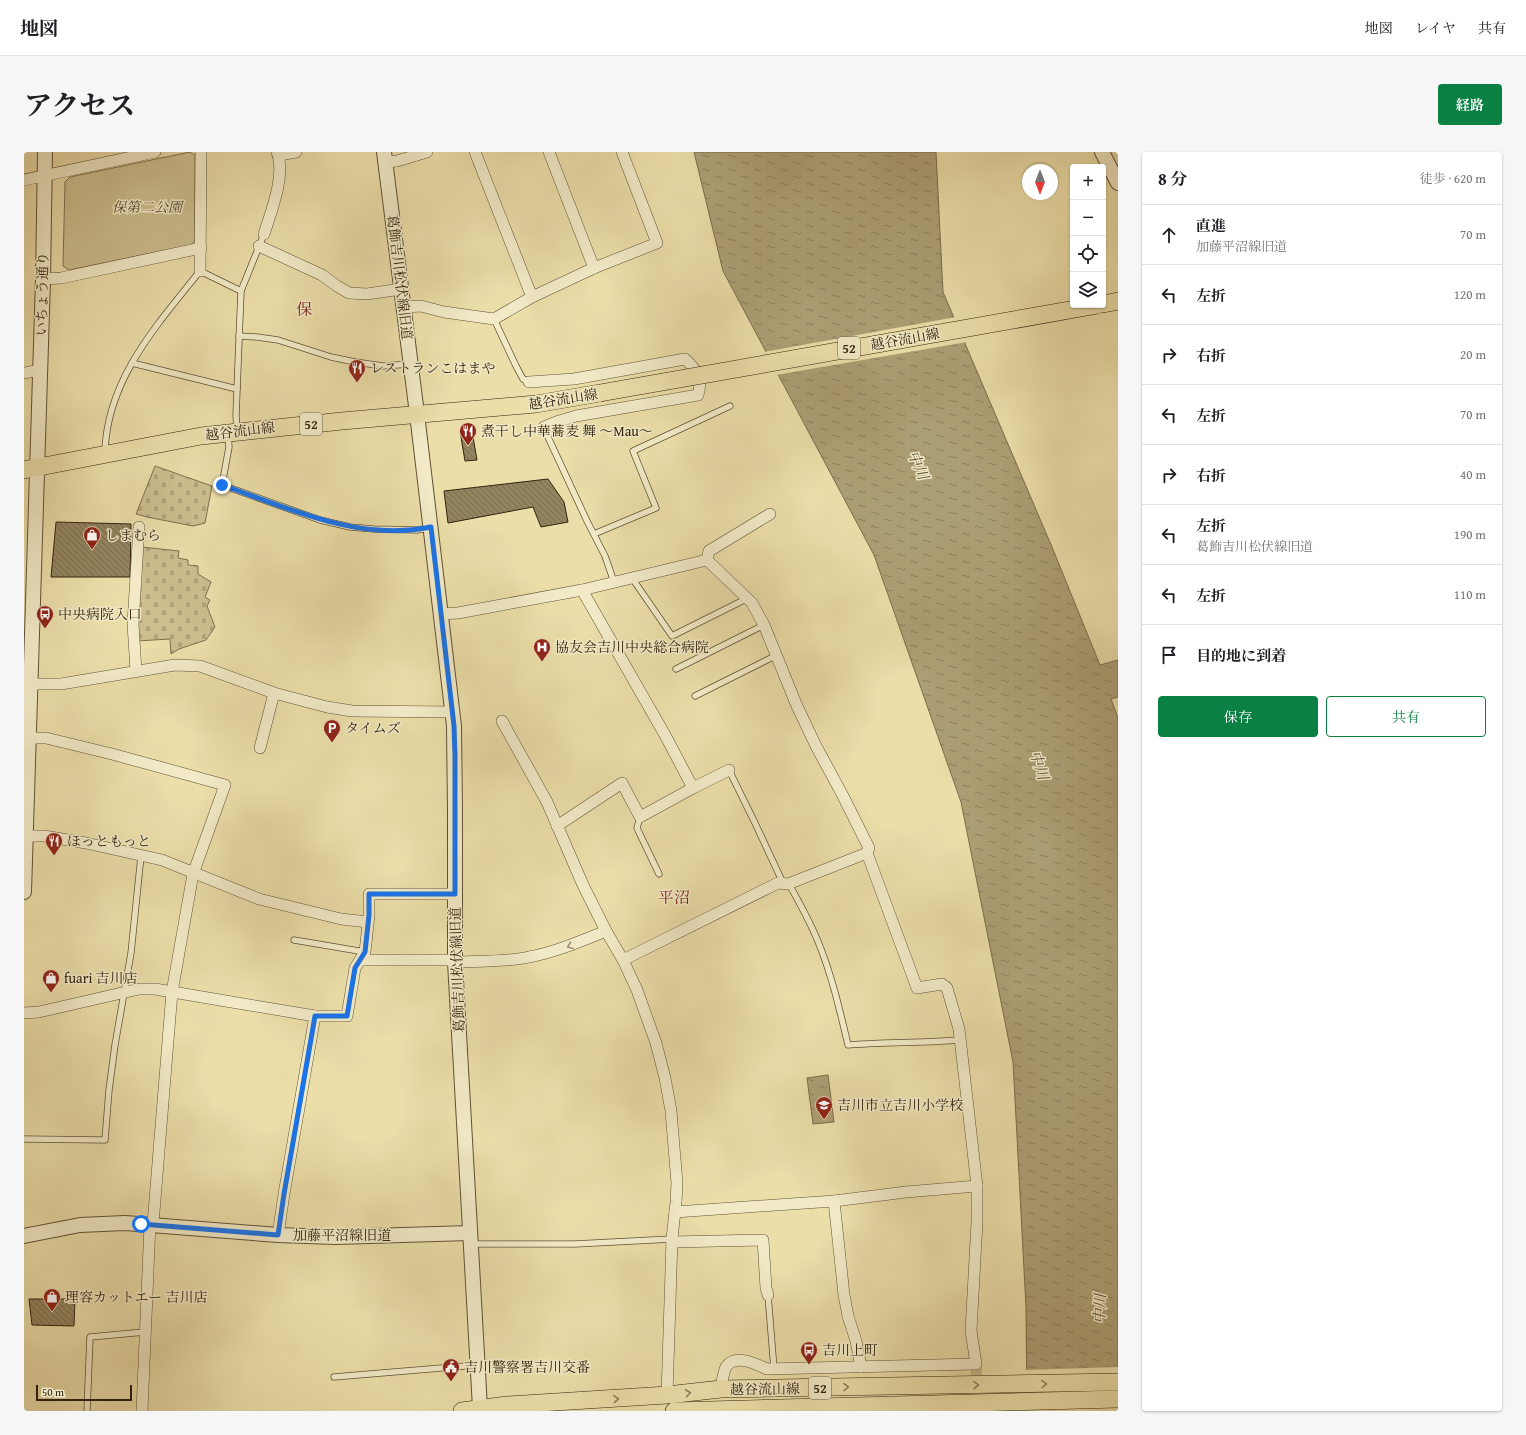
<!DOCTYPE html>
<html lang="ja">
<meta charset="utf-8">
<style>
body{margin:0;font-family:"Gentium Book Plus","Noto Serif JP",serif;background:#f6f6f6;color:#202124}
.controls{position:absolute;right:12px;top:12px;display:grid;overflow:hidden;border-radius:4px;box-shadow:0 1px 3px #0004}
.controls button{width:36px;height:36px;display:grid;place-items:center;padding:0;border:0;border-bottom:1px solid #e0e0e0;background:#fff;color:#202124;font:20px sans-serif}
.compass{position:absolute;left:998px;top:12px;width:36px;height:36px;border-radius:50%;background:#fff;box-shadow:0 1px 3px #0004;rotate:180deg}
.scale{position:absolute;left:12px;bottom:10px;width:96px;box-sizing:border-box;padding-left:4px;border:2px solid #32230e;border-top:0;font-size:11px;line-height:14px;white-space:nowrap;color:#32230e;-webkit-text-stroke:3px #f2eac7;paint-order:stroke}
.stop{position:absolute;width:12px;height:12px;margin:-9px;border:3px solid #1a73e8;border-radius:50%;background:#fff}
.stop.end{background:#1a73e8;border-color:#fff;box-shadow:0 1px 4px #0008}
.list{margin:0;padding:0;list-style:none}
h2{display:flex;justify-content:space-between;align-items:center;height:52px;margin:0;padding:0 16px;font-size:17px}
h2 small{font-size:13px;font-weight:400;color:#757577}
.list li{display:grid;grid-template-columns:26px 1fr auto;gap:12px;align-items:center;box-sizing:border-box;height:60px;padding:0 16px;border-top:1px solid #e0e0e0}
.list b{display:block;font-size:15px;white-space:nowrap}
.list p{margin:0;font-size:13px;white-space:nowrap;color:#757577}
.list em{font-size:13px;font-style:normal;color:#757577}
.actions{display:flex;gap:8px;padding:12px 16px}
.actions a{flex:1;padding:9px 0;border:1px solid #0b8043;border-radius:4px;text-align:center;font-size:14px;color:#0b8043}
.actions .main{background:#0b8043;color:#fff}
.icon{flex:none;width:22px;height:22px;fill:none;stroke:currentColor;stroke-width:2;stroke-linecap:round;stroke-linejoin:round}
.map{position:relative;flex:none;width:1094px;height:1259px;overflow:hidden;border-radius:4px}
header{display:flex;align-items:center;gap:24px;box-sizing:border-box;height:56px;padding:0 20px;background:#fff;border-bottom:1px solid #e0e0e0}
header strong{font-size:19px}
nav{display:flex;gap:22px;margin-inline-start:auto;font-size:14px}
.intro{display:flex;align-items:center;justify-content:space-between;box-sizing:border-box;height:96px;padding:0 24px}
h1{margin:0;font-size:28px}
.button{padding:10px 18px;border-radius:4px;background:#0b8043;color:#fff;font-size:14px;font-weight:700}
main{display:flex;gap:24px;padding:0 24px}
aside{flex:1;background:#fff;border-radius:4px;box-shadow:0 1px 3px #0004}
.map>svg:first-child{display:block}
.cemetery{fill:url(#cemetery-stones);stroke:#7f704e}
.park{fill:#ccbe8f;stroke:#7f704e}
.water{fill:url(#water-ripples);stroke:#7b6d4b}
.pier{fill:#ebdea9}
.building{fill:url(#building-back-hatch);stroke:#32230e}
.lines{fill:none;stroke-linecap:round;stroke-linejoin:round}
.minor-tunnel{stroke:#c6b98a;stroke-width:11;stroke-dasharray:11 5.5;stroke-linecap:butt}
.service-casing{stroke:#605235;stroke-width:7}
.minor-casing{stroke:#605235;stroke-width:12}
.tertiary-casing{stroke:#605235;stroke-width:16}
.primary-casing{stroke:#32230e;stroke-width:18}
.service{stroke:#f2eac7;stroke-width:5.5}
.minor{stroke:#f2eac7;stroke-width:11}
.tertiary{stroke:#f2eac7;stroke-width:14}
.primary{stroke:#ebdea9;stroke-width:17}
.primary-bridge-casing{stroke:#32230e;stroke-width:18;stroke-linecap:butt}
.primary-bridge{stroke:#ebdea9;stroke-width:17}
.oneway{stroke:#9c9074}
.oneway2{stroke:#8e805c}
.route{stroke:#1a73e8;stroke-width:5}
.labels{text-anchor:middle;stroke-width:3;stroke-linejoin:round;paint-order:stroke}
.shield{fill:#f2eac7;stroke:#6c5f46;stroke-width:1}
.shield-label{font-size:13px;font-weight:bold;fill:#32230e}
.park-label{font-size:14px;font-style:italic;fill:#584a2e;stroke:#f2eac7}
.street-label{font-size:14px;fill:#32230e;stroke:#f2eac7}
.poi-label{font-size:14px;fill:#32230e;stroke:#f2eac7;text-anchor:start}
.water-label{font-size:15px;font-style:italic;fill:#5d4e32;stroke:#f2eac7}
.quarter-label{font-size:16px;fill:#7a1f14;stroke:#f2eac7}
</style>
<header>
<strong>地図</strong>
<nav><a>地図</a><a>レイヤ</a><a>共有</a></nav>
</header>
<div class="intro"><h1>アクセス</h1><a class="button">経路</a></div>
<main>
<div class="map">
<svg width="1094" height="1259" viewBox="0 0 1094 1259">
<defs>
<pattern id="cemetery-stones" width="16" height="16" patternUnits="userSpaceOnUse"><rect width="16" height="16" fill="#ccbe8f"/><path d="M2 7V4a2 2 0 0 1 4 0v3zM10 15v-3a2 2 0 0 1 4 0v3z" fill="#b0a37a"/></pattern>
<pattern id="water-ripples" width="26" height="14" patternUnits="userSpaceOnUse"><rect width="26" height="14" fill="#ac9e74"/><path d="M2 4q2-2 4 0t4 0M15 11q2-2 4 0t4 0" fill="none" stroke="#8d805e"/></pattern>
<pattern id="building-back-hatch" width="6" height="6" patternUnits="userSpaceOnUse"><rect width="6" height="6" fill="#92845f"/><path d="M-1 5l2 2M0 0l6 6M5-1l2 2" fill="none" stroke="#786c4d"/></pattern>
</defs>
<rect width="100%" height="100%" fill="#ebdea9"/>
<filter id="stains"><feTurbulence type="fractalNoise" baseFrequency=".005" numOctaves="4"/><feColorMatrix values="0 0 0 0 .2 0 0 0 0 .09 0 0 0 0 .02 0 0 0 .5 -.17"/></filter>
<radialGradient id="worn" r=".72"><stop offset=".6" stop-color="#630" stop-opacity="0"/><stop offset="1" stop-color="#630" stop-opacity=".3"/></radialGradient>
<g class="cemetery">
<polygon points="131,314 188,334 181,371 169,374 123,365 112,362"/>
<polygon points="118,395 155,399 154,406 164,408 164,413 174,414 174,422 187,430 181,445 186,448 183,454 191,475 182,488 155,497 147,502 146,487 113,489"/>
</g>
<polygon class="park" points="166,0 171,3 171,88 167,93 45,118 39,114 41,30 46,25"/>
<g class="water">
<polygon points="670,0 912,0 919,140 1028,395 1076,513 1094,508 1094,545 1087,547 1094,566 1094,1259 1003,1259 1002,1155 989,910 937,650 850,403 699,119"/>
<polygon points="804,923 810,970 789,972 783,926"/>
</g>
<g class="pier">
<polygon points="932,165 943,190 752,223 740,200"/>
<polygon points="1094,1215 1094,1259 1001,1259 1000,1218"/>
</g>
<g class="building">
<polygon points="436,279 448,279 453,308 441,309"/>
<polygon points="524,327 540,350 544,370 517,375 509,355 424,371 420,339"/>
<polygon points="32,370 107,372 106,425 27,425"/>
<polygon points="5,1147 51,1147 50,1174 8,1173"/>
</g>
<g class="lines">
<polyline class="minor-tunnel" points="952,1212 953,1238"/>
<g class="service-casing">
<g id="service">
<polyline points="470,167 492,214 499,227 505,230"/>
<polyline points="215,184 233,185 254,188 307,205 331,210 359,214 386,212"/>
<polyline points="108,211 213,237"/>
<polyline points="520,275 523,283 563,369 581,404 590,430"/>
<polyline points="213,279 212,263 217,139 240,82"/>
<polyline points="204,283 205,295 198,333 296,368 326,375 350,377 393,378 405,376"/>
<path d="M81,300C83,227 133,173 176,119L217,139"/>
<polyline points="570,382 632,356 609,299 706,254"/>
<polyline points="608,426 648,484 722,447"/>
<polyline points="652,517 740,473"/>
<polyline points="671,544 753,503"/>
<polyline points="705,618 731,671 759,731"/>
<polyline points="616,665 613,676 635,722"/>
<path d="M765,732C776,752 787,771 795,792C808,824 816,859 824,893C862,890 899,891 936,888"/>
<polyline points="270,788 341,800"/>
<polyline points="0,987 81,988 85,938 91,893 107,801 117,704"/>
<polyline points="447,1092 551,1092 648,1087"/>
<polyline points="744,1143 750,1217"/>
<polyline points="310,1225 453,1213"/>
<polyline points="63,1259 66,1185 121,1180"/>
</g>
</g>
<g class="minor-casing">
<g id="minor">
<polyline points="451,0 508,145"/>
<polyline points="525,0 570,116"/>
<polyline points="255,3 272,0"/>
<polyline points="361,10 373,9 403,0"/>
<polyline points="0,28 131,0"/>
<path d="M240,82C247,60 262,23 253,0"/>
<polyline points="235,94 298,123 313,134 325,141 343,142 377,137"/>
<polyline points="176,119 177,0"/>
<polyline points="19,127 37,126 177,96"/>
<polyline points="380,155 397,154 420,160 470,167 508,145 570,116 633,91 598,0"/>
<polyline points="0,221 16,218"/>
<path d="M505,230L550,227L661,207C672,217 679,227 674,243L552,264L532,270L520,275"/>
<polyline points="683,408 685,399 746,362"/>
<polyline points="558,438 641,583 669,636 705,618"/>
<path d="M417,462L434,461L558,438L683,408L728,451L740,473L773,554L792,594L819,644L845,696L843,701L893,836L918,832L923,836L935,877L953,1034V1070L947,1179L952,1212L743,1217C732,1212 711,1201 702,1215C699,1221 698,1230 697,1237"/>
<polyline points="112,519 109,472 115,375"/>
<polyline points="6,532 37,532 151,513 176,514 250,541 303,555 328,559 428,560"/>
<polyline points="478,569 523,650 559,733 582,779 599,808 613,838 632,891 641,926 647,959 653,1031 652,1050 648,1087 643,1243"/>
<polyline points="5,586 22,586 88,602 201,633 169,722 148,840 129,1072"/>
<polyline points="236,596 250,541"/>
<polyline points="533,674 598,631 616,665 669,636"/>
<polyline points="2,684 20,684 62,691 138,708 235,747 317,767 344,770"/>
<polyline points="337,808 431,808"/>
<polyline points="599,808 754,731 764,732 843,701"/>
<path d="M431,810C454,809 483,810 505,805C532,800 557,789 582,779"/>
<polyline points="0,861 15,860 115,837 131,837 279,862 291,864 323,864 331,816 341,800 345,763 345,742 431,742"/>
<polyline points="810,1049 820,1143 824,1164 832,1189 837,1215"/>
<polyline points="651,1060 810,1049 882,1040 953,1034"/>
<polyline points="254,1083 260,1042 291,864"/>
<polyline points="648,1090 739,1088 742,1136 744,1143"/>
<polyline points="118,1259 126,1072"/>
</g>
</g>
<g class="tertiary-casing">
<g id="tertiary">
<polyline points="360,0 393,262 430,574 431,658 431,810 456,1256"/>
<polyline points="1078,0 1094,31"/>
<polyline points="0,740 19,127 21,0"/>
<polyline points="0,1084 56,1073 101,1071 254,1083 311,1085 446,1081"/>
</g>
</g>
<g class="primary-casing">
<g id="primary">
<polyline points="1079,152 1094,149"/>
<polyline points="0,318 177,284 318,269 512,252 576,241"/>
<polyline points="438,1259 483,1253 643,1243 697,1237 1094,1230"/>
<polyline points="650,1259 1094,1247"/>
</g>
</g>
<use href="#service" class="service"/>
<use href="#minor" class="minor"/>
<use href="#tertiary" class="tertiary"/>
<use href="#primary" class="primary"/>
<g class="primary-bridge-casing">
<polyline id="primary-bridge" points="576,241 1074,153"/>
</g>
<use href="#primary-bridge" class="primary-bridge"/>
</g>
<defs><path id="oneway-chevron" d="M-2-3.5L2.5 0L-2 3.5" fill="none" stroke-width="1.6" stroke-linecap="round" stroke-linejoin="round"/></defs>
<use class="oneway" href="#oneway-chevron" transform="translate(546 794) rotate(158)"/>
<g class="oneway2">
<use href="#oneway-chevron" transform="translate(1020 1232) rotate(-2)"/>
<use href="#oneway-chevron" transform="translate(952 1233) rotate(-1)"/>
<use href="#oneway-chevron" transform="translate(822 1235) rotate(-1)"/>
<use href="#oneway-chevron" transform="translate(664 1241) rotate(-7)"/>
<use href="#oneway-chevron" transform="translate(592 1247) rotate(-3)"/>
</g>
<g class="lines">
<path class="route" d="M117,1072L254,1083L260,1042L291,864H323L331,816L341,800L345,763V742H431V604L430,574L407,375C335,390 264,356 198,333"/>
</g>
<defs>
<g id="restaurant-pin" transform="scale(0.9)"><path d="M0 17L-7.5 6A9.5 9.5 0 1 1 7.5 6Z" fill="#8f2418" stroke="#f2eac7"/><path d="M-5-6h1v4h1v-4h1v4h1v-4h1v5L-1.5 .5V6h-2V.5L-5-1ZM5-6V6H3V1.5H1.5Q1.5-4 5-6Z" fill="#fff"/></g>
<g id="shop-pin" transform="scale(0.9)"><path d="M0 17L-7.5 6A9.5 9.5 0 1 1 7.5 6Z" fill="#8f2418" stroke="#f2eac7"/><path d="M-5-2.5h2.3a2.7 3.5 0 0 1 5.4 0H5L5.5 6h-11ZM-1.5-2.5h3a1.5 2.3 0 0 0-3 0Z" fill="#fff"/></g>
<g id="bus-pin" transform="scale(0.9)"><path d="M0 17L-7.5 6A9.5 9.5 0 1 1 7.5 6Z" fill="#8f2418" stroke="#f2eac7"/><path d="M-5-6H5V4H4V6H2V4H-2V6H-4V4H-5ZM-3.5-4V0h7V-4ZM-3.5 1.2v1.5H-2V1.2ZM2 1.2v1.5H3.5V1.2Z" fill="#fff"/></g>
<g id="hospital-pin" transform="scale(0.9)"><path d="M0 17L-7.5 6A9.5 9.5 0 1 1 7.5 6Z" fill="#8f2418" stroke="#f2eac7"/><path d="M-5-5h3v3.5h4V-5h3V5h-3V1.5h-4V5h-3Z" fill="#fff"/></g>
<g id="parking-pin" transform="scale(0.9)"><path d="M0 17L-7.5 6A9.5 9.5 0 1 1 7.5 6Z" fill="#8f2418" stroke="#f2eac7"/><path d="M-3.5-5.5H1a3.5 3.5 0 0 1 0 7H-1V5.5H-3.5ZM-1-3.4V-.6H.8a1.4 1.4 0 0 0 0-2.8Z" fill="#fff"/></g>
<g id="school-pin" transform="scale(0.9)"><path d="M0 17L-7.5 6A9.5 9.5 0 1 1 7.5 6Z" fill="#8f2418" stroke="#f2eac7"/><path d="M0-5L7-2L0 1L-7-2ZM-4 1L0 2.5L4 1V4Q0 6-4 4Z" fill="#fff"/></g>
<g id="civic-pin" transform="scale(0.9)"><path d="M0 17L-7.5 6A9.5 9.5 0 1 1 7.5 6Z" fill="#8f2418" stroke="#f2eac7"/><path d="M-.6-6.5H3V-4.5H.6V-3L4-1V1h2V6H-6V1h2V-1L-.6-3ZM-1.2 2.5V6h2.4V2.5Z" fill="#fff"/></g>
</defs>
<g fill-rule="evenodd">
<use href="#restaurant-pin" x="333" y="216"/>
<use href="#restaurant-pin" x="444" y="279"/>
<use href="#shop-pin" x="68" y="383"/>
<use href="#bus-pin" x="21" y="462"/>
<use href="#hospital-pin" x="518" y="495"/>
<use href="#parking-pin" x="308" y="576"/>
<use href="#restaurant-pin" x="30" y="689"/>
<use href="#shop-pin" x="27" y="826"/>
<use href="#school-pin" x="800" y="953"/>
<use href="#shop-pin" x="28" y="1145"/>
<use href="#bus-pin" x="785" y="1198"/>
<use href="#civic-pin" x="427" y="1215"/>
</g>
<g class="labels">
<g class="shield">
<rect x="814" y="185" width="22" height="22" rx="3"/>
<rect x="276" y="261" width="22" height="22" rx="3"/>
<rect x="785" y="1225" width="22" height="22" rx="3"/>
</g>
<g class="shield-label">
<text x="825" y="201">52</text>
<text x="287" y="277">52</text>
<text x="796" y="1241">52</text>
</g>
<g class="park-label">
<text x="123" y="60">保第二公園</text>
</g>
<g class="street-label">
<text transform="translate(376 125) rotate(83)" y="5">葛飾吉川松伏線旧道</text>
<text transform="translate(18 142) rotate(-89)" y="5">いちょう通り</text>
<text transform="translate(881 187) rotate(-10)" y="5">越谷流山線</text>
<text transform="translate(539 247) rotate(-9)" y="5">越谷流山線</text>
<text transform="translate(216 279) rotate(-7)" y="5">越谷流山線</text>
<text transform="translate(433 818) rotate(-92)" y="5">葛飾吉川松伏線旧道</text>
<text x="318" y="1088">加藤平沼線旧道</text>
<text transform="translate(741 1237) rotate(-1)" y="5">越谷流山線</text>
</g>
<g class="poi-label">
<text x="346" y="221">レストランこはまや</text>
<text x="457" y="284">煮干し中華蕎麦 舞 〜Mau〜</text>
<text x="81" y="388">しまむら</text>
<text x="34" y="467">中央病院入口</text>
<text x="531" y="500">協友会吉川中央総合病院</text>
<text x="321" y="581">タイムズ</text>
<text x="43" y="694">ほっともっと</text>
<text x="40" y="831">fuari 吉川店</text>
<text x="813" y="958">吉川市立吉川小学校</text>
<text x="41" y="1150">理容カットエー 吉川店</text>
<text x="798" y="1203">吉川上町</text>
<text x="440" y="1220">吉川警察署吉川交番</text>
</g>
<g class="water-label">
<text transform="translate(894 313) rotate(67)" y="5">中川</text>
<text transform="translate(1015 613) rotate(71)" y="5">中川</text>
<text transform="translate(1076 1157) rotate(-89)" y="5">中川</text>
</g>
<g class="quarter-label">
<text x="280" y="163">保</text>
<text x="650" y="751">平沼</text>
</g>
</g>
<rect width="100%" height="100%" filter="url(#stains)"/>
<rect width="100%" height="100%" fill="url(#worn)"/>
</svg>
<div class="controls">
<button>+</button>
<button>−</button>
<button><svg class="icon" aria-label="locate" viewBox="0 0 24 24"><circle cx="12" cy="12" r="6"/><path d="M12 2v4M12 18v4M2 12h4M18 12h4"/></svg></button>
<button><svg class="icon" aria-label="layers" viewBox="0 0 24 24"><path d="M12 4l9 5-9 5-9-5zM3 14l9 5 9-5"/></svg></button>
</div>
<svg class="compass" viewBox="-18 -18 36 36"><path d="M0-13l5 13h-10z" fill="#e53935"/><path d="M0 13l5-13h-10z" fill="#757577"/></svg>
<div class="scale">50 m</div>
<div class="stop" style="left:117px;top:1072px"></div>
<div class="stop end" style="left:198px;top:333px"></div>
</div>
<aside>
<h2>8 分<small>徒歩 · 620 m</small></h2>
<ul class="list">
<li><svg class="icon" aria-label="ahead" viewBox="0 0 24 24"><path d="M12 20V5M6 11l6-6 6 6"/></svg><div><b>直進</b><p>加藤平沼線旧道</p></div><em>70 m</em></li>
<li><svg class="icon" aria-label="left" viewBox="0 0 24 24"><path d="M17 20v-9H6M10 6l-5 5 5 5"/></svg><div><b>左折</b></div><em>120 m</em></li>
<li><svg class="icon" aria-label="right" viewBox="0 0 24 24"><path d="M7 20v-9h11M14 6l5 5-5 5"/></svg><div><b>右折</b></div><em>20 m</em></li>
<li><svg class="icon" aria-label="left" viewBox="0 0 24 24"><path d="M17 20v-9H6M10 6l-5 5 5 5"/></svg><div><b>左折</b></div><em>70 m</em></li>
<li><svg class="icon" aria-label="right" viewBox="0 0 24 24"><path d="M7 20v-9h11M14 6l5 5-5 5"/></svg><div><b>右折</b></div><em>40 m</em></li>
<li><svg class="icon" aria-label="left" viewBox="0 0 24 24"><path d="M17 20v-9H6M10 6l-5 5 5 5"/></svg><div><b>左折</b><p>葛飾吉川松伏線旧道</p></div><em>190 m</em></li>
<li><svg class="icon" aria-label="left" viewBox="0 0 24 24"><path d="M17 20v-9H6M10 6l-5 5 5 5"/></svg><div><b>左折</b></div><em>110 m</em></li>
<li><svg class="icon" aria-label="arrive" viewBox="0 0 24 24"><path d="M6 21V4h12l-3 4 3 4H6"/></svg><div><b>目的地に到着</b></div></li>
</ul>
<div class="actions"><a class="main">保存</a><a>共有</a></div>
</aside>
</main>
